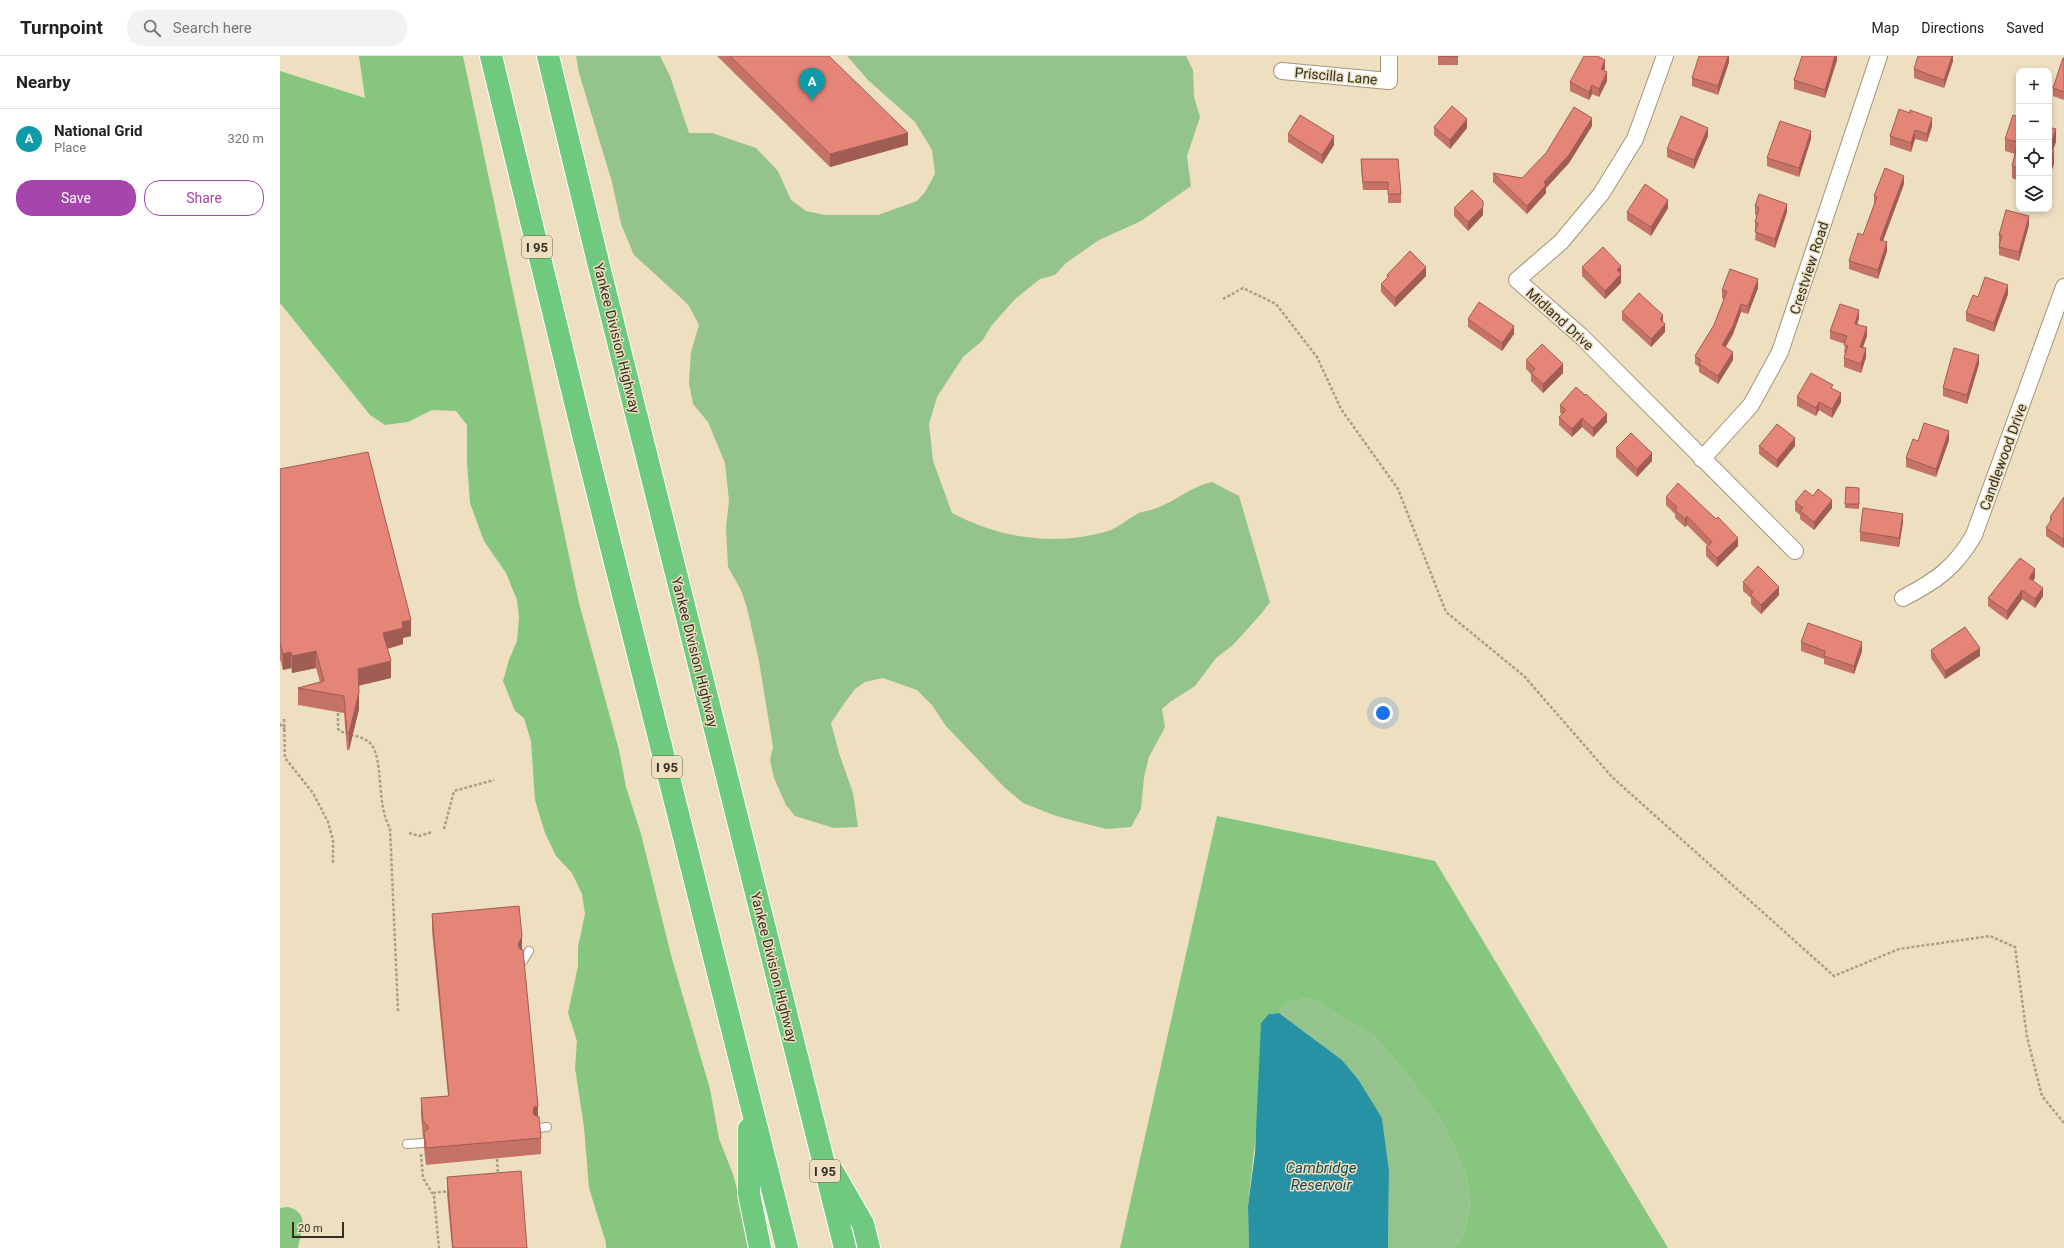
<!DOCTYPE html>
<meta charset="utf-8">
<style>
body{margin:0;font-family:Roboto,sans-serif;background:#f2f2f2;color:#202124}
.controls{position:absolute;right:12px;top:12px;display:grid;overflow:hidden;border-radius:8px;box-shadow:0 2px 6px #0003}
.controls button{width:36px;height:36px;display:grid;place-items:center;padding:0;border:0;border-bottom:1px solid #e0e0e0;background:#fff;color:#202124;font:20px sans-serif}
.scale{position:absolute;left:12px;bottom:10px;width:52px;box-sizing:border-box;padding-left:4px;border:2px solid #342f23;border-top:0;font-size:11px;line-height:14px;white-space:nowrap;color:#342f23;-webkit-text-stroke:3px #eddfc0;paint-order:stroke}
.you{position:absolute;left:1103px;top:657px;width:14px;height:14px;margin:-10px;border:3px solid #fff;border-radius:50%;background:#1a73e8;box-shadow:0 0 0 6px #1a73e833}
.badge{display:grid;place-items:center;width:26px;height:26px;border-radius:50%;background:#a645ac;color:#fff;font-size:13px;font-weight:700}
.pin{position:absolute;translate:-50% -33px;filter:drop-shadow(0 1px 2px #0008)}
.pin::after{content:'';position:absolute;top:21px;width:14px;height:12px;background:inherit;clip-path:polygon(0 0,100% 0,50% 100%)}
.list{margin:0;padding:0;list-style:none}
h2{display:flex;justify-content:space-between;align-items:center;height:52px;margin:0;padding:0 16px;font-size:17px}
h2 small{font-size:13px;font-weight:400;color:#757577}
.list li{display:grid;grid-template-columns:26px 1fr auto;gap:12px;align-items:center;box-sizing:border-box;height:60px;padding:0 16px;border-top:1px solid #e0e0e0}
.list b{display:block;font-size:15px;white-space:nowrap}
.list p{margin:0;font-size:13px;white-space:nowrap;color:#757577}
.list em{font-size:13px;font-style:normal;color:#757577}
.actions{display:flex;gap:8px;padding:12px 16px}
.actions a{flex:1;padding:9px 0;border:1px solid #a645ac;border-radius:16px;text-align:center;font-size:14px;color:#a645ac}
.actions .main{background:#a645ac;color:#fff}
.icon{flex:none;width:22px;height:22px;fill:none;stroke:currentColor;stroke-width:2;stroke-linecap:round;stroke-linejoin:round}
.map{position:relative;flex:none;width:1784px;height:1192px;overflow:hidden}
header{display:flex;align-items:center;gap:24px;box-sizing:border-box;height:56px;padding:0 20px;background:#fff;border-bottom:1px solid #e0e0e0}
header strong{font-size:19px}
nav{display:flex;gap:22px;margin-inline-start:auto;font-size:14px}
.search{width:280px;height:36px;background:#f2f2f2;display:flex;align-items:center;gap:10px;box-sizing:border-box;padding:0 14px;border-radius:16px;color:#757577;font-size:15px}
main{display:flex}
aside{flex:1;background:#fff}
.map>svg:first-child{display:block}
.green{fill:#94c38c}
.forest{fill:#87c67e}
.water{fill:#2692a3}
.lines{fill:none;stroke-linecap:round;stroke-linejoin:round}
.service-casing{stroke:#a29578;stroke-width:10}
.minor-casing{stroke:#a29578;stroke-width:18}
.motorway-casing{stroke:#fff;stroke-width:24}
.path{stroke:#a99e86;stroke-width:2.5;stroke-dasharray:3 2;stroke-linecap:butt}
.service{stroke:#fff;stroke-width:8}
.minor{stroke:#fff;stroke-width:16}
.motorway{stroke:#6fc97e;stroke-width:22}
.wall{fill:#c57267}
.shaded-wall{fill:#a05d54}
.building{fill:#e58578;stroke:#a05d54}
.labels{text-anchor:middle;stroke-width:3;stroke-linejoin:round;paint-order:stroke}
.shield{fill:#eddfc0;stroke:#6c6452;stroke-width:1}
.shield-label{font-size:13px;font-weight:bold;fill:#342f23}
.street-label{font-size:14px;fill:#342f23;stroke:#eddfc0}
.water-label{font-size:15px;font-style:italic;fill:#104c56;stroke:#eddfc0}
</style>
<header>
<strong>Turnpoint</strong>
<div class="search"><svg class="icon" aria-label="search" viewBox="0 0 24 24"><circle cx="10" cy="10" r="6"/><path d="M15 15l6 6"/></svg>Search here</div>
<nav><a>Map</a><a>Directions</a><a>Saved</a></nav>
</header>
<main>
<aside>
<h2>Nearby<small></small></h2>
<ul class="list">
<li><span class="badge" style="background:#0f9aa8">A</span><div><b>National Grid</b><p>Place</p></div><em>320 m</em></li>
</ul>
<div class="actions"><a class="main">Save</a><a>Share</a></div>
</aside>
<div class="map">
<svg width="1784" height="1192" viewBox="0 0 1784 1192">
<rect width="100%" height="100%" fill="#eddfc0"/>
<g class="green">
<path d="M296,0H380L390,20L409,77H432L476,92L498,115L511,144L526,155L545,159H598L637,145L645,136L655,118L652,94L635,66L588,24L567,0H906L913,14L914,41L920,61L907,100L911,130L861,165L819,184L786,207L775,219L760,223L735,243L712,269L702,285L683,301L657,341L649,368L653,405L672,457C721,483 777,491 831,474C840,470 848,463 857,458C862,455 869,455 874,453C895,446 911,430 932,426L959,440L990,546L981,558L953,589L936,602L915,630L890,646L882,653L885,671L869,701L864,721L861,753L851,771L826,773L776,760L743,747L724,731L666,670L652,649L637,634L603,622L585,626L575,633L566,645L551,667L559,697L573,737L578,771L554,772L515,760L506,749L494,722L490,704L493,691L479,605L467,552L461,534L448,511L446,471L449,445L445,407L428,366L413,348L409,327L411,296L419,269L409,250L399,240L354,199L341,168L332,126L299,17Z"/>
<polygon points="1030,942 1096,982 1131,1024 1165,1070 1187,1122 1190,1150 1184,1177 1173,1192 1108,1192 1109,1114 1102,1062 1078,1023 1062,1004 999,957 1005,947"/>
</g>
<g class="forest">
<polygon points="79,0 183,0 299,547 339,694 346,731 361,778 392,903 430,1033 439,1083 453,1118 462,1153 469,1192 326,1192 326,1187 309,1132 304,1071 295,1012 297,985 288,957 298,910 298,891 305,858 302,838 292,817 276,800 265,777 255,744 251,685 244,662 235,655 223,625 229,604 237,585 239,562 237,544 226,517 204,485 190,447 187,406 187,369 176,355 152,354 128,366 105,369 90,359 0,247 0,15 85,42"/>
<polygon points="937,760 1155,805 1388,1192 1173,1192 1184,1177 1190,1150 1187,1122 1165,1070 1131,1024 1096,982 1030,942 1005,947 999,957 989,958 968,1150 969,1192 840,1192"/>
<path d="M8,1151C31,1157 21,1176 18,1192H0V1152Z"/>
</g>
<polygon class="water" points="999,957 1062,1004 1078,1023 1102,1062 1109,1114 1108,1192 969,1192 968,1150 975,1097 981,967 989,958"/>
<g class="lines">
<g class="service-casing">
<g id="service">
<polyline points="243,905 249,895"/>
<polyline points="258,1072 267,1071"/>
<polyline points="127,1088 143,1087"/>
</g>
</g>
<g class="minor-casing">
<g id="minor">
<polyline points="1385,0 1355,83 1321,138 1281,186 1237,224 1301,280 1515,495"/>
<polyline points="1002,15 1109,25 1109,0"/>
<polyline points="1422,403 1471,349 1500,296 1599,0"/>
<path d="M1623,542C1656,525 1675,512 1694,479L1784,231"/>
</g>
</g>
<g class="motorway-casing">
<g id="motorway">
<polyline points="211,0 304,383 507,1192"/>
<polyline points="268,0 319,210 565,1192"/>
<polyline points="469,1073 469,1138 480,1192"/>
<polyline points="553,1116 583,1168 589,1192"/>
</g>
</g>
<g class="path">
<polyline points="943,243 963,232 996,248 1037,301 1061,353 1118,433 1166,556 1244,620 1332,721 1554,920 1619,893 1710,880 1735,891 1747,981 1762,1040 1784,1067"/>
<path d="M58,657V673C67,681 82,678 91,688C104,704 96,749 110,772L118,955"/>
<polyline points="4,663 5,702 33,737 48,766 53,784 53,807"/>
<polyline points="0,668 5,673"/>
<polyline points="164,773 174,735 214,724"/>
<polyline points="129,777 139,780 152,776"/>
<polyline points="141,1098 143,1122 154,1140 159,1192"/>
<polyline points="217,1103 218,1119"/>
<polyline points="153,1137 169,1135"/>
</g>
<use href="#service" class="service"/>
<use href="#minor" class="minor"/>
<use href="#motorway" class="motorway"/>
</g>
<g class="wall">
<polygon points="437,0 549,0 628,89 550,111"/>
<rect x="1158" y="0" width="20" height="9"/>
<polygon points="1449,0 1449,6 1438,39 1412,30 1412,22"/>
<polygon points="1529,0 1557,0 1557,4 1545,42 1514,33 1514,24"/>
<polygon points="1673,0 1673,5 1664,32 1634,22 1634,13"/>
<polygon points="1784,2 1784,44 1773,40 1773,32"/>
<polygon points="1325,13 1324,15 1327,25 1319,41 1312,38 1309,44 1290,35 1290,26"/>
<polygon points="1739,61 1739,125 1732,122 1732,110 1735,98 1725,95 1725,83"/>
<polygon points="1312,70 1289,107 1266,132 1266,137 1247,158 1213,126 1213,117 1242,122"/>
<polygon points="1652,70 1647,86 1635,83 1631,96 1610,89 1610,80"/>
<polygon points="1154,71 1187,72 1170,93 1154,79"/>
<polygon points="1008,78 1054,89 1042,108 1008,86"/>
<polygon points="1428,80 1414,113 1387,101 1387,93"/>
<polygon points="1531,83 1519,121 1487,110 1487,102"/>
<polygon points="1081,103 1118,103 1121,138 1121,147 1108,147 1108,134 1083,134 1081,112"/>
<polygon points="1624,128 1603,185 1607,195 1598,223 1569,213 1569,205 1583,179 1594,149 1594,140"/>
<polygon points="1475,150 1507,156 1495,192 1475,184 1476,175 1475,174 1475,166 1477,160 1475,159"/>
<polygon points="1174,152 1203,159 1188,175 1174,160"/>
<polygon points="1388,152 1371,180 1347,164 1347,156"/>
<polygon points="1749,169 1739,205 1719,199 1719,191 1720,187 1719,187 1719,179"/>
<polygon points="1302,211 1341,218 1341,227 1325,243 1302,220"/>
<polygon points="1107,219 1146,220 1115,251 1101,236 1101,228 1107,222"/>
<polygon points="1478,232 1468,258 1461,256 1453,278 1446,291 1453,304 1438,328 1419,316 1419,311 1415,308 1415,300 1434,269 1444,243 1442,242 1442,234"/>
<polygon points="1728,238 1714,276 1686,265 1686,257 1698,241"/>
<polygon points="1342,256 1383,266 1385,276 1371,291 1342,264"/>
<polygon points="1579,262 1577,268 1587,280 1583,291 1586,301 1581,317 1564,311 1564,302 1565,297 1564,297 1565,288 1550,283 1550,275"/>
<polygon points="1188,263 1234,278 1222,295 1188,271"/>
<polygon points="1246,304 1283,317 1263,337 1251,325 1251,318 1246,313"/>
<polygon points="1699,308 1687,348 1663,340 1663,332"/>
<polygon points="1553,333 1561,346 1552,362 1539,354 1536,360 1517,350 1517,341"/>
<polygon points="1280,349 1327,366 1313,381 1302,371 1292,381 1279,369 1279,361 1282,358 1280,357"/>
<polygon points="1669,384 1656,421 1626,411 1626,402 1638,385"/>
<polygon points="1479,390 1515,390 1497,412 1479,398"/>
<polygon points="1336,392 1372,405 1357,421 1336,401"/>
<polygon points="0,413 131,580 123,582 123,588 107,593 111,622 79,629 79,653 69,694 67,694 64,657 18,649 18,632 40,626 36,612 12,617 11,612 3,614 0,603"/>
<polygon points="1566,431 1579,432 1579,453 1565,452"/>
<polygon points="1533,440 1552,452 1534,474 1520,463 1520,459 1515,455 1515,446"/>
<polygon points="1386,441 1458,490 1437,511 1426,500 1426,491 1428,490 1407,469 1405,471 1395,462 1395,458 1386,449"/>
<polygon points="1784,441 1784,490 1783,492 1766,480 1766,472 1770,466 1770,461"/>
<polygon points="1623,466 1619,491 1580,485 1580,476"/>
<polygon points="1755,522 1753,525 1763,540 1755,552 1742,543 1727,564 1708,550 1708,542"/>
<polygon points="1463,526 1499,539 1481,558 1471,548 1471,542 1463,535"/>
<polygon points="1521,586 1582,595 1574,618 1544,608 1544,603 1521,595"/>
<polygon points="1651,594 1700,600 1665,623 1651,602"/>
<polygon points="152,858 242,893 258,1060 261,1082 261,1098 146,1109 144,1092 144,1082 143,1082 141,1059 141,1042 168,1040 152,875"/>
<polygon points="167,1121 247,1192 172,1192 167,1138"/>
</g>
<g class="shaded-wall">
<polygon points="1448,0 1449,0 1449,6 1438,39 1438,30"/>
<polygon points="1555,0 1557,0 1557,4 1545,42 1545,34"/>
<polygon points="1672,0 1673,0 1673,5 1664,32 1664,24"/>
<polygon points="1325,4 1325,13 1321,22 1321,13"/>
<polygon points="1327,16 1327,25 1319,41 1319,33"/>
<polygon points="1312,29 1312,38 1309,44 1309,36"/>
<polygon points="1312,62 1312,70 1289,107 1266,132 1266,137 1247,158 1247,150"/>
<polygon points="1652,62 1652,70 1647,86 1647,78"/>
<polygon points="1187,63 1187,72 1170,93 1170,84"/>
<polygon points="1428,72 1428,80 1414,113 1414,104"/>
<polygon points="1776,73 1776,86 1769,106 1769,93"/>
<polygon points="1635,74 1635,83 1631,96 1631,87"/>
<polygon points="1531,75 1531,83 1519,121 1519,112"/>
<polygon points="628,77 628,89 550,111 550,98"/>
<polygon points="1054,80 1054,89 1042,108 1042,99"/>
<polygon points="1774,95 1774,108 1769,122 1769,109"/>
<polygon points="1624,120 1624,128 1600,193 1600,184"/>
<polygon points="1388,144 1388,152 1371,180 1371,171"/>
<polygon points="1507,148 1507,156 1495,192 1495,183"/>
<polygon points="1203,151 1203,159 1188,175 1188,166"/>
<polygon points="1749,160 1749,169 1739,205 1739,196"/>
<polygon points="1607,186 1607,195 1598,223 1598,214"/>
<polygon points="1341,210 1341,227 1325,243 1325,235 1337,214"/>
<polygon points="1146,211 1146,220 1115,251 1115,242"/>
<polygon points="1478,223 1478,232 1468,258 1468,250"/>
<polygon points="1728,229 1728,238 1714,276 1714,267"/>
<polygon points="1461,248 1461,256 1453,278 1442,297 1442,289"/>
<polygon points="1579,254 1579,262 1575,276 1575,268"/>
<polygon points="1383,259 1383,268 1380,263"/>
<polygon points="1385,268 1385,276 1371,291 1371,283"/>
<polygon points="1234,270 1234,278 1222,295 1222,287"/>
<polygon points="1587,271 1587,280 1580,299 1580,291"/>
<polygon points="1586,292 1586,301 1581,317 1581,308"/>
<polygon points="1453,296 1453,304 1438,328 1438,320"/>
<polygon points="1699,299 1699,308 1687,348 1687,339"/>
<polygon points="1283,308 1283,317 1263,337 1263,328"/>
<polygon points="1561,337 1561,346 1552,362 1552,353"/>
<polygon points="1539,346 1539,354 1536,360 1536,352"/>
<polygon points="1327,358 1327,366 1313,381 1313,372"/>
<polygon points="1302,362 1302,371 1292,381 1292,373"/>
<polygon points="1669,375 1669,384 1656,421 1656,413"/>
<polygon points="1515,382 1515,390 1497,412 1497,404"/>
<polygon points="1372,397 1372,405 1357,421 1357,413"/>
<polygon points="1552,444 1552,452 1534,474 1534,466"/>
<polygon points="1623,458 1623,466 1619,491 1619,482"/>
<polygon points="1407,460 1407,469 1405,471 1405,463"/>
<polygon points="1458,482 1458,490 1437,511 1437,502"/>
<polygon points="1784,482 1784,490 1783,492 1783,483"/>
<polygon points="1755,513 1755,522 1749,530 1749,522"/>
<polygon points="1499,531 1499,539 1481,558 1481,549"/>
<polygon points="1763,532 1763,540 1755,552 1755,543"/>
<polygon points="1742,534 1742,543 1727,564 1727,555"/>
<polygon points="131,564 131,580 123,582 123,588 103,594 103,577 122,566"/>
<polygon points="1582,586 1582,595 1574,618 1574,610"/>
<polygon points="1700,592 1700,600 1665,623 1665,615"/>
<polygon points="36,595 36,612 12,617 12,600"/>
<polygon points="11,596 11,612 3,614 3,598"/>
<polygon points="111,605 111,622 78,630 78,613"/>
<polygon points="79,636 79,653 69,694 69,677"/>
<polygon points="242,880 242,896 238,889"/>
<polygon points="258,1050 258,1066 253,1056 254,1051"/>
</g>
<g class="building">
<polygon points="450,0 549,0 628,77 550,98"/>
<polygon points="1158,0 1178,0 1178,1"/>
<polygon points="1304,0 1317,0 1325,4 1321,13 1327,16 1319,33 1312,29 1309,36 1290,26"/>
<polygon points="1419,0 1448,0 1438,30 1412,22"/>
<polygon points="1522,0 1555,0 1545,34 1514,24"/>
<polygon points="1638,0 1672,0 1664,24 1634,13"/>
<polygon points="1783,2 1784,2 1784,36 1773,32"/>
<polygon points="1172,50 1187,63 1170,84 1154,71"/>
<polygon points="1294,51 1312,62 1289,99 1264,126 1266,129 1247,150 1213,117 1242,122 1266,97"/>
<polygon points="1619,53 1630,57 1630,54 1652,62 1647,78 1635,74 1631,87 1610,80"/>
<polygon points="1020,59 1054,80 1042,99 1008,78"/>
<polygon points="1733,59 1739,61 1739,112 1732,110 1738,86 1725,83"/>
<polygon points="1401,60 1428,72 1414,104 1387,93"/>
<polygon points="1500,65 1531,75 1519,112 1487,102"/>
<polygon points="1769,71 1776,73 1769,93"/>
<polygon points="1769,93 1774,95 1769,109"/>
<polygon points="1081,103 1118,103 1121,138 1108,138 1108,126 1083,126"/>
<polygon points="1605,112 1624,120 1600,184 1607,186 1598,214 1569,205 1578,177 1583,179 1597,141 1594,140"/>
<polygon points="1365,128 1388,144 1371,171 1347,156"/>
<polygon points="1192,134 1203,145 1203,151 1188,166 1174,152"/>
<polygon points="1479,138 1507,148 1495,183 1475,176 1478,167 1475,166 1479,152 1475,150"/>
<polygon points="1726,154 1749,160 1739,196 1719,191 1722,179 1719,179"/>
<polygon points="1323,191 1341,210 1337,214 1341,218 1325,235 1302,211"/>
<polygon points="1130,195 1146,211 1115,242 1101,228 1109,220 1107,219"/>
<polygon points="1450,213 1478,223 1468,250 1461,248 1453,270 1442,289 1453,296 1438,320 1419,308 1421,304 1415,300 1434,269 1447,235 1442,234"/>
<polygon points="1705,221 1728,229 1714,267 1686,257 1693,239 1698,241"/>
<polygon points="1359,237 1383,259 1380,263 1385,268 1371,283 1342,256"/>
<polygon points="1199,246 1234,270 1222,287 1188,263"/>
<polygon points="1560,248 1579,254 1575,268 1587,271 1580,291 1586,292 1581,308 1564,302 1568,290 1564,289 1567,280 1550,275"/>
<polygon points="1262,288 1283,308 1263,328 1251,317 1255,313 1246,304"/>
<polygon points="1674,292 1699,299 1687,339 1663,332"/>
<polygon points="1531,317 1553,329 1551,332 1561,337 1552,353 1539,346 1536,352 1517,341"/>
<polygon points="1296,331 1305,339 1306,338 1327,358 1313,372 1302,362 1292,373 1279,361 1286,354 1280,349"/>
<polygon points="1644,367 1669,375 1656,413 1626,402 1633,383 1638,385"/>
<polygon points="1497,368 1515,382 1497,404 1479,390"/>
<polygon points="1351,377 1372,397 1357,413 1336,392"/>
<polygon points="88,396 131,564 122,566 123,572 103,577 111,605 78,613 79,636 69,677 67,677 64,640 18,632 44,625 36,595 12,600 11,596 3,598 0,586 0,413"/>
<polygon points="1398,427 1436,463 1438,461 1458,482 1437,502 1426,491 1432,486 1407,460 1405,463 1395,454 1397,451 1386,441"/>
<polygon points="1566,431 1579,432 1579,448 1565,448"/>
<polygon points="1538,433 1552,444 1534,466 1520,455 1523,452 1515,446 1525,434 1533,440"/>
<polygon points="1784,441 1784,482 1783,483 1766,472 1772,463 1770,461"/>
<polygon points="1583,452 1623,458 1619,482 1580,476"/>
<polygon points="1740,502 1755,513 1749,522 1763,532 1755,543 1742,534 1727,555 1708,542"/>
<polygon points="1478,510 1499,531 1481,549 1471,539 1473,536 1463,526"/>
<polygon points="1528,567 1582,586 1574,610 1544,600 1545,595 1521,586"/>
<polygon points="1685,571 1700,592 1665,615 1651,594"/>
<polygon points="239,850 242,880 238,889 240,893 243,894 258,1050 254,1051 253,1056 254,1059 259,1061 261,1082 146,1092 144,1076 148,1073 148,1070 143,1065 141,1042 169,1040 152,858"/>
<polygon points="241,1115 247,1192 173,1192 167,1121"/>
</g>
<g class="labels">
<g class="shield">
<rect x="242" y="180" width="30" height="22" rx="3"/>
<rect x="372" y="700" width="30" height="22" rx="3"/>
<rect x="530" y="1104" width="30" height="22" rx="3"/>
</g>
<g class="shield-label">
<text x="257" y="196">I 95</text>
<text x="387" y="716">I 95</text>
<text x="545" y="1120">I 95</text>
</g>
<g class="street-label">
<text transform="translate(1056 20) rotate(5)" y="5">Priscilla Lane</text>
<text transform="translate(1529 212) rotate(-72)" y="5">Crestview Road</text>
<text transform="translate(1280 263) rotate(42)" y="5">Midland Drive</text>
<text transform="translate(337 282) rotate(76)" y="5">Yankee Division Highway</text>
<text transform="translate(1723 401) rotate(-70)" y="5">Candlewood Drive</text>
<text transform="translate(415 596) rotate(76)" y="5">Yankee Division Highway</text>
<text transform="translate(494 911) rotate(76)" y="5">Yankee Division Highway</text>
</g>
<g class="water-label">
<text x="1041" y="1117">Cambridge<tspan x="1041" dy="17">Reservoir</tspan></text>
</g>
</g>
</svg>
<div class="controls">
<button>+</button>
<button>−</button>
<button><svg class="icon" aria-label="locate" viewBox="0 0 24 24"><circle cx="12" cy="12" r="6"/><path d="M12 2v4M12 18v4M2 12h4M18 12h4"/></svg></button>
<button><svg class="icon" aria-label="layers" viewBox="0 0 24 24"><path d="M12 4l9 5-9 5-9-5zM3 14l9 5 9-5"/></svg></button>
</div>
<div class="scale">20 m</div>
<div class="you"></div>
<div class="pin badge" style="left:532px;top:45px;background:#0f9aa8">A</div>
</div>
</main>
